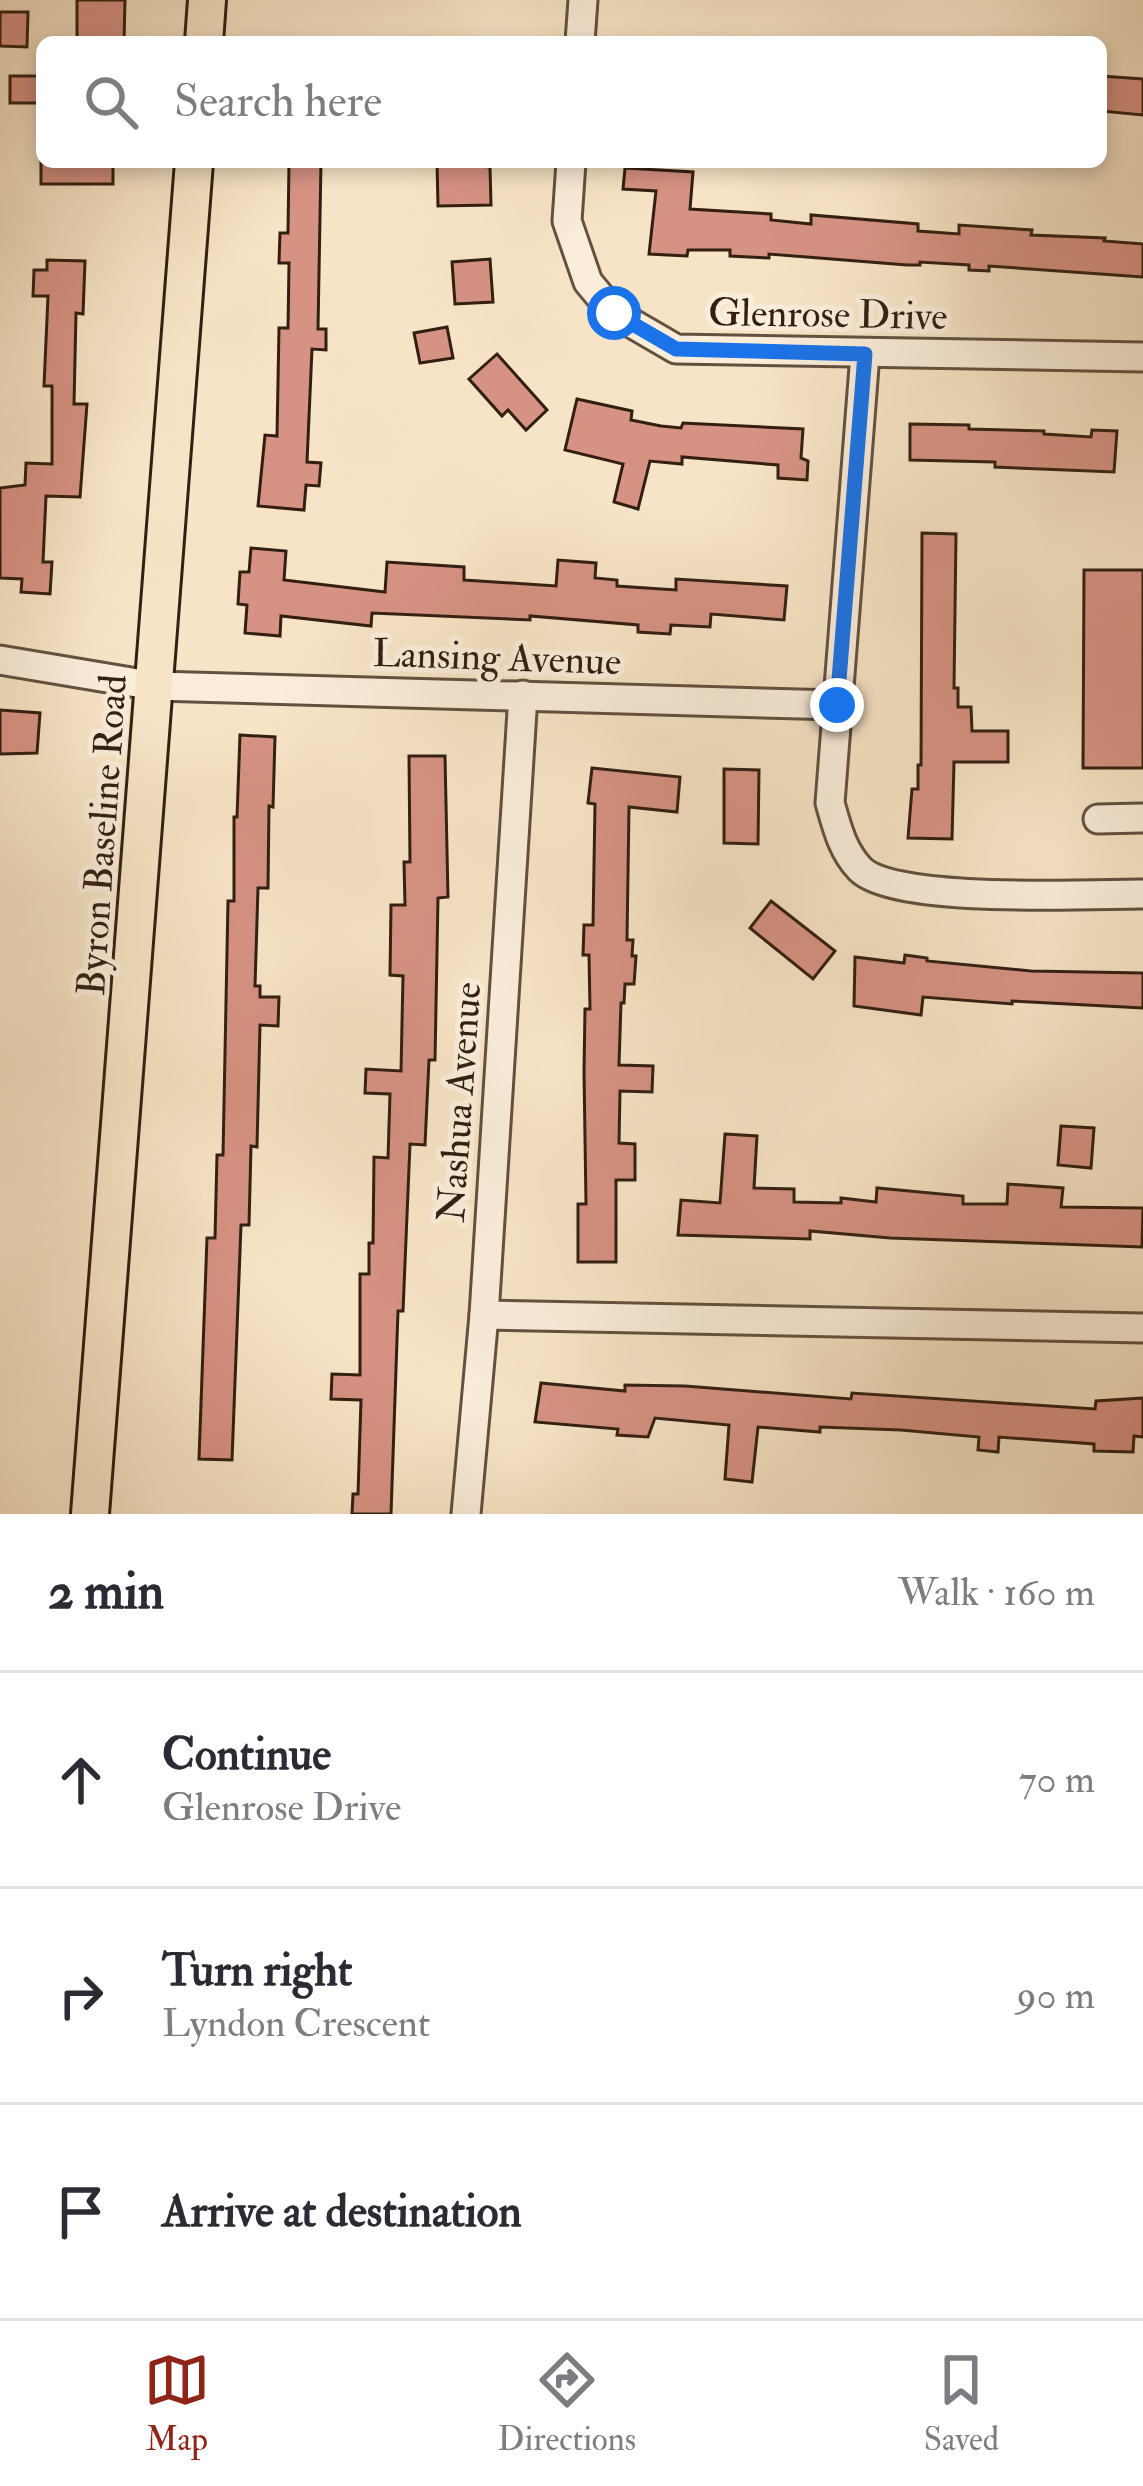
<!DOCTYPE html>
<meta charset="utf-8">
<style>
body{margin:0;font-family:"IM FELL Double Pica",serif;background:#f2f2f3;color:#2b2b33}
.stop{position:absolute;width:36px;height:36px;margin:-27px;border:9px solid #1a73e8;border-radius:50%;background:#fff}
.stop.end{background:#1a73e8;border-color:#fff;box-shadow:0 3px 12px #0008}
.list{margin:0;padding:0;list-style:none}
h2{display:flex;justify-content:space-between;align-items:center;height:156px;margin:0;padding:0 48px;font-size:51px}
h2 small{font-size:39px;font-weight:400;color:#7c7c81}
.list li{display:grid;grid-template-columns:78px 1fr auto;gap:36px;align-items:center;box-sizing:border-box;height:216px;padding:0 48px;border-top:3px solid #e1e1e2}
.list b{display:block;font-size:45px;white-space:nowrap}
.list p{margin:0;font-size:39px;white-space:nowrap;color:#7c7c81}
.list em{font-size:39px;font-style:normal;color:#7c7c81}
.icon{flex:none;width:66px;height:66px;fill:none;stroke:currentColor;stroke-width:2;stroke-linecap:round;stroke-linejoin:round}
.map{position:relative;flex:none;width:1143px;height:1514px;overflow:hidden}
.search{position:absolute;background:#fff;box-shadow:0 6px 18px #0003;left:36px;right:36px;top:36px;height:132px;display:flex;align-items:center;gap:30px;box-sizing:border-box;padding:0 42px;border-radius:18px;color:#7c7c81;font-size:45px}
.sheet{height:804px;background:#fff}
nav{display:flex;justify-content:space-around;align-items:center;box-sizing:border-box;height:168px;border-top:3px solid #e1e1e2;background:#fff;font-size:33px;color:#7c7c81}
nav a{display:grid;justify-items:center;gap:6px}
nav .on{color:#8f2418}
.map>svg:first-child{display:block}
.building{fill:#d69283;stroke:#321f11;stroke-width:3}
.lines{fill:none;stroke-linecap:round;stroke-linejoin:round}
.minor-casing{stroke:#63503e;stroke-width:33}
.major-casing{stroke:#321f11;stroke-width:42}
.minor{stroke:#faedda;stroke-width:27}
.major{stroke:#f7e4c6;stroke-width:36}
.route{stroke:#1a73e8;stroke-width:15}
.labels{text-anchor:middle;stroke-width:10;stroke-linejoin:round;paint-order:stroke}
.street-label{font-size:39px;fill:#321f11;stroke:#faedda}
</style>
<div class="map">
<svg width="1143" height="1514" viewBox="0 0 1143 1514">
<rect width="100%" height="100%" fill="#f7e4c6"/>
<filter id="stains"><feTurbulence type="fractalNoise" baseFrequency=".00167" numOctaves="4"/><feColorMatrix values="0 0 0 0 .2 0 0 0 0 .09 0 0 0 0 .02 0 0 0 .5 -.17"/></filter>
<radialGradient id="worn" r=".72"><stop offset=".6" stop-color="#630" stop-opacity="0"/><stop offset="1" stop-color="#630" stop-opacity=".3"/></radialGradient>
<g class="building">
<polygon points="77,0 125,0 124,42 77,42"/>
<polygon points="0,12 28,12 27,47 0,46"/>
<polygon points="10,76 38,76 39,103 10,103"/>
<polygon points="1101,76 1143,79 1143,115 1101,111"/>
<rect x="41" y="162" width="72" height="22"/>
<polygon points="289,162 321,162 318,329 326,329 326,350 312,349 307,462 321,463 319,486 306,485 304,510 258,506 265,435 277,436 279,328 288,328 289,263 279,263 280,233 288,233"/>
<polygon points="437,162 490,167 491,205 438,206"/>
<polygon points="625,168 693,172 690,209 771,214 771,220 811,224 811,215 918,224 918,231 959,234 959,225 1032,230 1031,235 1105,238 1104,241 1143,244 1143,277 989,266 989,271 969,270 969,265 920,262 920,265 907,265 769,254 769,258 730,256 730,250 688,250 687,256 649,254 656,191 623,189"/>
<polygon points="490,259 493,302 455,304 452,262"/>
<polygon points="47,260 85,261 83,314 76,313 74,404 87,404 80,497 46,496 43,562 52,562 50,594 21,592 22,579 0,578 0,488 25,485 26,463 52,464 52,386 44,386 48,296 33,296 34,270 47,270"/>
<polygon points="447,327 453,358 420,363 414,333"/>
<polygon points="497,354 547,410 526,430 508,410 502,416 469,379"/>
<polygon points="577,399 632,411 631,420 661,426 681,428 683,423 803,429 801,458 808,461 807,480 778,478 778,465 682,457 682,464 650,461 638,509 614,502 623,464 565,450"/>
<polygon points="910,424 969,425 969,429 1044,431 1044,434 1091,437 1092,430 1117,431 1114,472 995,467 995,462 910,460"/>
<polygon points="922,533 956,534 954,688 958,688 958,707 971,707 972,731 1008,731 1008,762 954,762 952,839 908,838 912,789 918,789 918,765 921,765"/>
<polygon points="251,548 286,551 284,580 385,592 387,562 464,567 464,580 556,586 558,560 596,563 595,578 617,580 617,586 676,590 676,579 787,586 784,620 711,614 710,627 671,625 670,634 638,632 638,625 530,616 530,620 372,613 371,626 281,616 280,636 245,633 247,605 238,604 240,572 249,572"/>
<polygon points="1084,570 1143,570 1143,768 1083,768"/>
<polygon points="0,710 40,713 37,753 0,754"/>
<polygon points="240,735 275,737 273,807 269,806 268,888 258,888 255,986 260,986 260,997 279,997 278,1026 260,1025 257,1147 251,1146 249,1225 241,1225 232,1460 199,1459 207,1238 215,1238 217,1155 223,1155 228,901 234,901 234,817 237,817"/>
<polygon points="409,756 445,756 448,897 438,898 435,1060 429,1060 425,1145 410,1144 403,1311 398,1311 391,1514 352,1514 353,1494 358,1494 361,1400 331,1399 332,1374 360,1375 360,1274 369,1274 369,1243 373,1243 374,1157 388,1158 390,1094 365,1093 366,1069 401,1071 403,976 390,975 391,905 405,905 404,862 410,862"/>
<polygon points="592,768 680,777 677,812 629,807 627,940 633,940 632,956 636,956 634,984 625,984 624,1003 621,1003 619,1065 653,1066 652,1092 620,1091 619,1143 635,1144 635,1180 616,1180 616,1262 578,1262 578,1204 586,1204 584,1071 585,1009 590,1009 589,955 583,955 584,925 593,925 595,804 588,803"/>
<polygon points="724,769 759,770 758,844 724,843"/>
<polygon points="771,901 835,951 813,979 750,928"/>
<polygon points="905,955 927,958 927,961 1031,971 1143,973 1143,1008 1012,1001 1012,1004 923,997 921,1015 854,1006 855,957 904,963"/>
<polygon points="1061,1126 1094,1128 1091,1168 1058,1165"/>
<polygon points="725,1134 757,1136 754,1188 794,1189 794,1202 841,1203 841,1198 876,1202 877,1188 963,1196 963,1204 1007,1204 1008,1184 1063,1188 1061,1207 1143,1208 1142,1247 890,1238 810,1231 810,1239 678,1235 681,1200 720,1203"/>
<polygon points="541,1383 625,1391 625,1385 685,1386 851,1399 852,1393 1095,1409 1096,1401 1143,1398 1143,1437 1134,1436 1133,1452 1094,1451 1094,1444 999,1437 998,1452 978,1450 979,1437 901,1430 820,1427 820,1432 758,1427 752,1482 725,1479 729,1425 655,1418 648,1437 617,1435 618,1429 535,1422"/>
</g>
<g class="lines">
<g class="minor-casing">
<g id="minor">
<polyline points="580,42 583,0"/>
<polyline points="571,162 567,221 588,282 614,313 676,349 1143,357"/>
<path d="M865,354L830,803C837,827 842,850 860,869C894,904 1089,894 1143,894"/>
<polyline points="0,660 155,686 837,705"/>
<polyline points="1098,819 1143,818"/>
<polyline points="484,1315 1143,1328"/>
<polyline points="466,1514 484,1315 523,695"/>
</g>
</g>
<g class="major-casing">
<g id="major">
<polyline points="204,42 207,0"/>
<polyline points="90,1514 194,162"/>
</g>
</g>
<use href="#minor" class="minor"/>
<use href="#major" class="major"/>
</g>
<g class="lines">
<polyline class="route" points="614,313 676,349 865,354 837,705"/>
</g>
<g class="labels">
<g class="street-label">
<text transform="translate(828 313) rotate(1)" y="14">Glenrose Drive</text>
<text transform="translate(497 656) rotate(2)" y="14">Lansing Avenue</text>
<text transform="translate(101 835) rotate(-86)" y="14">Byron Baseline Road</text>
<text transform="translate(458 1102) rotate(-86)" y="14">Nashua Avenue</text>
</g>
</g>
<rect width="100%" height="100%" filter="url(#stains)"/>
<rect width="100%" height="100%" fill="url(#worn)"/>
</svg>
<div class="stop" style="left:614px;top:313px"></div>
<div class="stop end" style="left:837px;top:705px"></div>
<div class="search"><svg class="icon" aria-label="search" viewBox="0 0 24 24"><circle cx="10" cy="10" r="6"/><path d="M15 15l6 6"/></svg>Search here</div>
</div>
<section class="sheet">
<h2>2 min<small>Walk · 160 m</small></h2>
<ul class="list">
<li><svg class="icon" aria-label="ahead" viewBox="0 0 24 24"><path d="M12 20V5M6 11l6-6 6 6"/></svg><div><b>Continue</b><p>Glenrose Drive</p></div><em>70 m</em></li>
<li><svg class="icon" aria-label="right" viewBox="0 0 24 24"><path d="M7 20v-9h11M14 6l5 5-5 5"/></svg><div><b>Turn right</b><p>Lyndon Crescent</p></div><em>90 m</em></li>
<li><svg class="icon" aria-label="arrive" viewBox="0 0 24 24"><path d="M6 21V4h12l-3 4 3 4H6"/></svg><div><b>Arrive at destination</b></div></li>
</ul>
</section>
<nav>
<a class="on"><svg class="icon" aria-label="map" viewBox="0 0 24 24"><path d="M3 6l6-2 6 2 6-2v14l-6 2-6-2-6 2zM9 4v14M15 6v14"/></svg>Map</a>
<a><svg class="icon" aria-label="directions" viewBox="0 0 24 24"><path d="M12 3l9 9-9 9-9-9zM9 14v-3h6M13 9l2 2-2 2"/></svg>Directions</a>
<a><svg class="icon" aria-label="saved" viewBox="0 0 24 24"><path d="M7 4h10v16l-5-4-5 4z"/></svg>Saved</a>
</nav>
